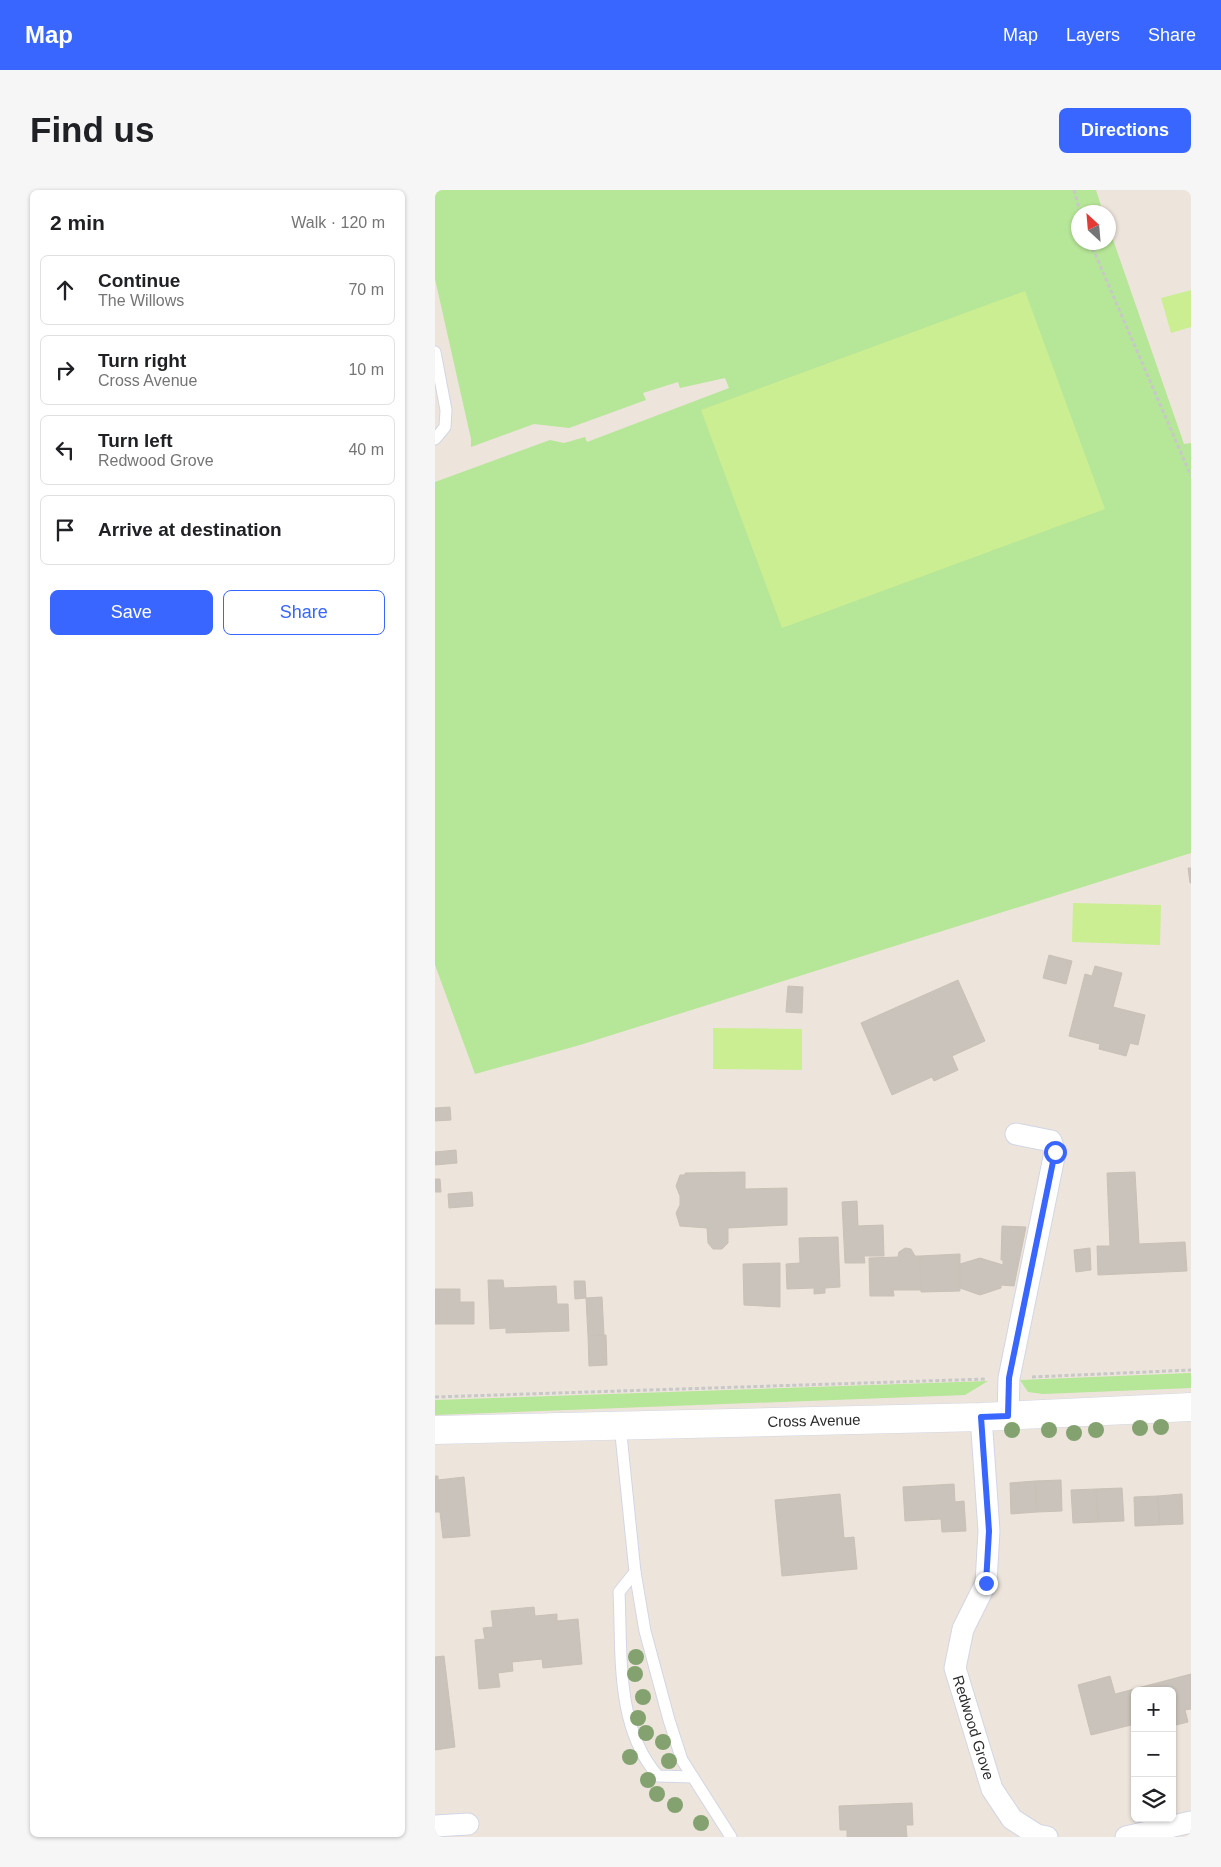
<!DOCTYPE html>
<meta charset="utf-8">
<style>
body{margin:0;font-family:Arial,sans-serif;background:#f6f6f6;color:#202124}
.controls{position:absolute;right:15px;bottom:15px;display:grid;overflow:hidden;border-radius:8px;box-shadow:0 1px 4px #0004}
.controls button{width:45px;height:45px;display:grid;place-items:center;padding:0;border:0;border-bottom:1px solid #e0e0e0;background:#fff;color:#202124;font:25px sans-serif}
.compass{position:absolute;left:636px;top:15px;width:45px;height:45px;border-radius:50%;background:#fff;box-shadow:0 1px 4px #0004;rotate:334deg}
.stop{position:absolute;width:15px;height:15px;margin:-11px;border:4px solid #3866ff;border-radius:50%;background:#fff}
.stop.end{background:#3866ff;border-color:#fff;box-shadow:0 1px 5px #0008}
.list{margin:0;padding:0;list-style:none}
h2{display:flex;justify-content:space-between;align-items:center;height:65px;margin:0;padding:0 20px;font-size:21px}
h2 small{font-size:16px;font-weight:400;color:#757577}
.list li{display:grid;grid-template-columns:32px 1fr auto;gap:15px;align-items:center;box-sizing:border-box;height:70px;margin:0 10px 10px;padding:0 10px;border:1px solid #e0e0e0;border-radius:8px}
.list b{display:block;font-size:19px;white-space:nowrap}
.list p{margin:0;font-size:16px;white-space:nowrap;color:#757577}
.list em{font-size:16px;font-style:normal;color:#757577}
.actions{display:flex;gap:10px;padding:15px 20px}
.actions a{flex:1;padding:11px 0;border:1px solid #3866ff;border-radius:8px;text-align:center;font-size:18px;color:#3866ff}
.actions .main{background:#3866ff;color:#fff}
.icon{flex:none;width:28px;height:28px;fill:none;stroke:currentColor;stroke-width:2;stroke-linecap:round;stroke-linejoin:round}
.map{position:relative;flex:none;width:756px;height:1647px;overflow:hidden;border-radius:8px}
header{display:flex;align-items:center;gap:30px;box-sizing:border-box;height:70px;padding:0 25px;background:#3866ff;color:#fff}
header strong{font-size:24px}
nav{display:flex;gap:28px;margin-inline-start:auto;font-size:18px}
.intro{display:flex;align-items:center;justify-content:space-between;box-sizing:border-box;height:120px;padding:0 30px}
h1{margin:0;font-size:35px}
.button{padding:12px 22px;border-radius:8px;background:#3866ff;color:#fff;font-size:18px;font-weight:700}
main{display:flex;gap:30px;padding:0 30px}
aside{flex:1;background:#fff;border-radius:8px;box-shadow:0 1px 4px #0004}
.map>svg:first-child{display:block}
.green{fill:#b6e697}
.pitch{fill:#cbee92}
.building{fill:#c9c3bb;stroke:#c9c1b6}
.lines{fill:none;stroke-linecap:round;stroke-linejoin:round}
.lane-casing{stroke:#d2d6e4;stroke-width:13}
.street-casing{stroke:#d2d6e4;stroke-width:23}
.secondary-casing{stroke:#d2d6e4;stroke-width:29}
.path{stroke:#c8c8c8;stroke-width:3;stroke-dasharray:4 2.5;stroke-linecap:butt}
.lane{stroke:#fff;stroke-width:11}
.street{stroke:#fff;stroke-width:21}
.secondary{stroke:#fff;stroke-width:28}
.tree{fill:#83a270}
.route{stroke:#3866ff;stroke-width:6}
.labels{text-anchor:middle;stroke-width:4.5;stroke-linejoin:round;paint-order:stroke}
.street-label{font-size:15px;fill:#2b2b2b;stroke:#fff}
</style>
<header>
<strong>Map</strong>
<nav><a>Map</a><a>Layers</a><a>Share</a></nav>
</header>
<div class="intro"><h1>Find us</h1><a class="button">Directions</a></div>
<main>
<aside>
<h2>2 min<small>Walk · 120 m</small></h2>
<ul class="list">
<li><svg class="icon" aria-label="ahead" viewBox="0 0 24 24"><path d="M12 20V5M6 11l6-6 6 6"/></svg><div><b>Continue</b><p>The Willows</p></div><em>70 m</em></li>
<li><svg class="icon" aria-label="right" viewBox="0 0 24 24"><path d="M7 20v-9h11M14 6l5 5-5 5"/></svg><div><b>Turn right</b><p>Cross Avenue</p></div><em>10 m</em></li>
<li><svg class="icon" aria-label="left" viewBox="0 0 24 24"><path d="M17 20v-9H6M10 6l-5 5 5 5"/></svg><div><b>Turn left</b><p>Redwood Grove</p></div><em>40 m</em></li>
<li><svg class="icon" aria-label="arrive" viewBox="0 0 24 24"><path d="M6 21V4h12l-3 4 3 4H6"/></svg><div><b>Arrive at destination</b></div></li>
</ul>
<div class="actions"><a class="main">Save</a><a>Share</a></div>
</aside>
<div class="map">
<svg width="756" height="1647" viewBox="0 0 756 1647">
<rect width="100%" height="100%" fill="#ede5dc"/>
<g class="green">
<polygon points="0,0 661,0 668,22 644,22 644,52 674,52 674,38 749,254 756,253 756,663 145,855 40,884 0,775 0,292 115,250 129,253 150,247 152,252 294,198 290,188 245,198 243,192 208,203 211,210 134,238 99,234 36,257 36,249 0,89"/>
<polygon points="756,1183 756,1198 608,1204 593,1202 585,1190"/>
<polygon points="553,1191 530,1205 0,1225 0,1210"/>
</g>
<g class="pitch">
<polygon points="756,100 756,137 736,143 726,108"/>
<polygon points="590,101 670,319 347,438 266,220"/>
<polygon points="638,713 726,715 725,755 637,752"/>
<polygon points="278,838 367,839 367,880 278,879"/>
</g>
<g class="building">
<polygon points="753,678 756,678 756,693 755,693"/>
<polygon points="614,765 637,771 631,794 608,788"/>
<polygon points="660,776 687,783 678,817 710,825 703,855 695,853 691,866 664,859 665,854 634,846 650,784 657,786"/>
<polygon points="523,790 550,851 517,866 523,880 499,891 497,887 457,905 426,833"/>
<polygon points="353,796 368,797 367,823 351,822"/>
<polygon points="15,917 16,930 0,931 0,918"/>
<polygon points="21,960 22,973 0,975 0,962"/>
<polygon points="310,982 310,999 352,998 352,1035 293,1038 293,1053 287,1059 278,1059 273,1053 272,1038 245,1036 241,1023 245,1015 245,1006 241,996 245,985 250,985 250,983"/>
<polygon points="700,982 704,1054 750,1052 752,1081 663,1085 662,1056 675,1056 672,983"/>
<polygon points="0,989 5,989 6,1002 0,1002"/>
<polygon points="37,1002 38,1016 14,1018 13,1004"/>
<polygon points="422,1011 423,1036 448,1035 449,1066 429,1066 430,1073 410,1073 407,1012"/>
<polygon points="567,1036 591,1037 579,1096 566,1095 566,1098 545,1105 525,1098 525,1074 545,1068 568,1075 568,1070 566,1070"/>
<polygon points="403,1047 405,1097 390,1098 390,1103 379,1104 379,1098 352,1099 351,1074 365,1073 364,1048"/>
<polygon points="470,1058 476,1059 480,1066 485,1066 486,1100 458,1100 459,1106 435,1106 434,1068 463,1067 464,1062"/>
<polygon points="655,1058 656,1080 641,1082 639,1060"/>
<polygon points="525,1064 525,1101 486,1102 485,1066"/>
<polygon points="345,1073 345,1117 309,1115 308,1074"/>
<polygon points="53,1090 68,1090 69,1098 121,1096 122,1114 133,1114 134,1141 71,1143 71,1138 55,1139"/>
<polygon points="139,1091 150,1091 151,1108 140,1109"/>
<polygon points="0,1099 25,1099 25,1112 39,1112 39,1134 0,1134"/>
<polygon points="167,1107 169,1145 153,1146 151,1108"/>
<polygon points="171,1145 172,1175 154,1176 153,1146"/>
<polygon points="0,1286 3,1286 3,1290 29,1287 35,1346 8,1348 5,1322 0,1322"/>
<polygon points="626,1290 627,1321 602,1322 600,1291"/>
<polygon points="600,1291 602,1322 576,1324 575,1293"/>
<polygon points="519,1294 520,1312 529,1311 531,1341 507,1342 506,1329 470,1331 468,1297"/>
<polygon points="687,1298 689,1331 663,1332 661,1299"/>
<polygon points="661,1299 663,1332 638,1333 636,1300"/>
<polygon points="405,1304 409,1348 419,1347 422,1379 347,1386 340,1310"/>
<polygon points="747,1304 748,1334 724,1335 723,1306"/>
<polygon points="723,1306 724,1335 700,1336 699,1307"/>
<polygon points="99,1417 100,1426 122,1424 122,1431 143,1429 147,1474 108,1478 107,1469 77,1472 78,1481 63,1483 65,1497 44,1499 40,1450 50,1449 48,1438 58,1437 56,1421"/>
<polygon points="9,1466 20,1557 0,1560 0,1467"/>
<polygon points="756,1484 756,1519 750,1520 753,1532 737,1536 737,1501 700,1501 700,1534 656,1545 643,1495 675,1486 680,1504"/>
<polygon points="477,1613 478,1635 471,1635 472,1647 412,1647 412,1640 405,1640 404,1616"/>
</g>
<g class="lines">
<g class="lane-casing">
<g id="lane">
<polyline points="0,162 11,220 10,237 0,249"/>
<polyline points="185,1235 200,1382 210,1441 234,1530 247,1570 296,1647"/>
<path d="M200,1382L184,1402C187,1463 180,1537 223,1586L258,1587"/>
</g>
</g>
<g class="street-casing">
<g id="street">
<polyline points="573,1226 574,1188 620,962 616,951 581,944"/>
<path id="s1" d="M546,1227L554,1341L551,1393L528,1439L520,1478L557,1599L577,1629L602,1645L612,1647"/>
<polyline points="0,1636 33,1634"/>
<polyline points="691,1647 756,1632"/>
</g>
</g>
<g class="secondary-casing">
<g id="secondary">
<path id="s2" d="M0,1240L546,1227L756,1217"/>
</g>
</g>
<g class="path">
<polyline points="639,0 645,22"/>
<polyline points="655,52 756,286"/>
<polyline points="597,1187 756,1180"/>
<polyline points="0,1207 551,1189"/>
</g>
<use href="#lane" class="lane"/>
<use href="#street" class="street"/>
<use href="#secondary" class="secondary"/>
</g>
<g class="tree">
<circle cx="726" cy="1237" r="8"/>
<circle cx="705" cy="1238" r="8"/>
<circle cx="577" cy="1240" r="8"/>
<circle cx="614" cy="1240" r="8"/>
<circle cx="661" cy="1240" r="8"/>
<circle cx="639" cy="1243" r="8"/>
<circle cx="201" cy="1467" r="8"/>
<circle cx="200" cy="1484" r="8"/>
<circle cx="208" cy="1507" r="8"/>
<circle cx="203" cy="1528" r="8"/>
<circle cx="211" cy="1543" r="8"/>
<circle cx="228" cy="1552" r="8"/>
<circle cx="195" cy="1567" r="8"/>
<circle cx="234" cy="1571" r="8"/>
<circle cx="213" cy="1590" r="8"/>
<circle cx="222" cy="1604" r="8"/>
<circle cx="240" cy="1615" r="8"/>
<circle cx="266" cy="1633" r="8"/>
</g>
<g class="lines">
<polyline class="route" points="551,1393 554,1341 546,1227 573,1226 574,1188 620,962"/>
</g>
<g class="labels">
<g class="street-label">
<text dy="5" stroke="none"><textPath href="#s2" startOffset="379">Cross Avenue</textPath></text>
<text dy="5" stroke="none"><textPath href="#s1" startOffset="320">Redwood Grove</textPath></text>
</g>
</g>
</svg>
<div class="controls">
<button>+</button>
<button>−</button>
<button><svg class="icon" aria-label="layers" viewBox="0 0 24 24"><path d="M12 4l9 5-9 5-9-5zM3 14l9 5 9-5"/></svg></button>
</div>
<svg class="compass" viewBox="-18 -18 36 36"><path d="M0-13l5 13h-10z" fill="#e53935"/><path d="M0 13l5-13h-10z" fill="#757577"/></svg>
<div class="stop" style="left:620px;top:962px"></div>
<div class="stop end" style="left:551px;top:1393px"></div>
</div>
</main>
